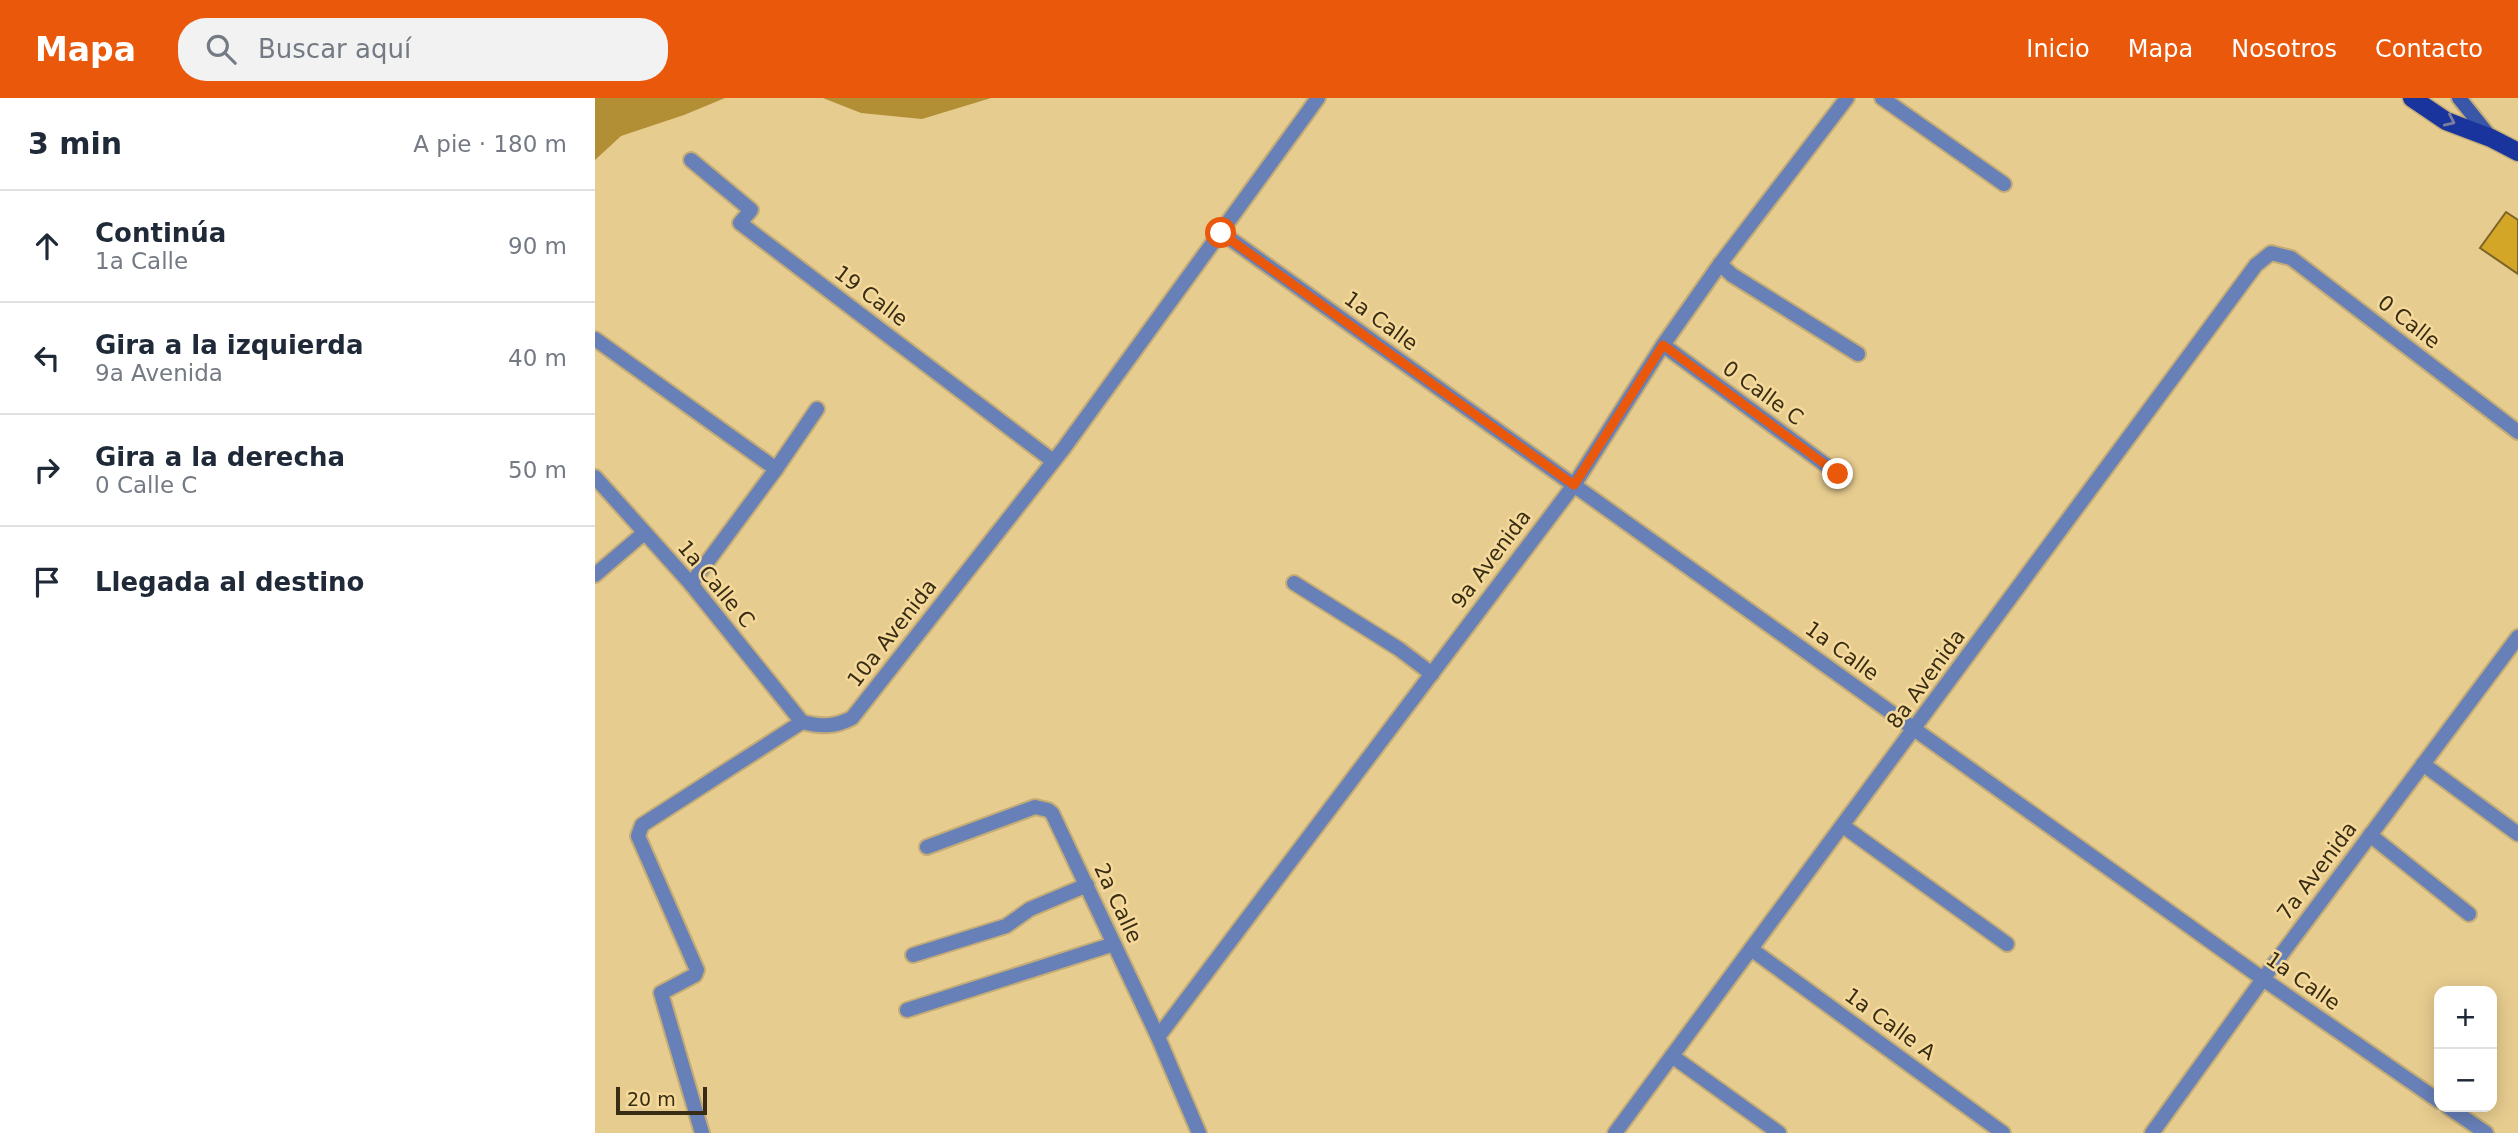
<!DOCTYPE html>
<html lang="es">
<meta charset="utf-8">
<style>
body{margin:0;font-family:"DejaVu Sans",sans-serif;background:#f2f2f3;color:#1f2937}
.controls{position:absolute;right:21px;bottom:21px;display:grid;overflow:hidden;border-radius:14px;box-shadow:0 4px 18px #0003}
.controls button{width:63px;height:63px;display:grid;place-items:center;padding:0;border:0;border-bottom:2px solid #e0e1e3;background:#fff;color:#1f2937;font:35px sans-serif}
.scale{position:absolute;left:21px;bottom:18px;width:91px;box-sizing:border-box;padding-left:7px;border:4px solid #382d14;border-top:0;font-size:19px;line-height:24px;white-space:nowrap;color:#382d14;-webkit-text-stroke:5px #f5d99b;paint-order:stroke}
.stop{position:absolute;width:21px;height:21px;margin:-16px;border:5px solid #ea580c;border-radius:50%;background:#fff}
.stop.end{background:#ea580c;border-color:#fff;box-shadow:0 2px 7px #0008}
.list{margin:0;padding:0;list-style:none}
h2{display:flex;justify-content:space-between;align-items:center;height:91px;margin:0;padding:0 28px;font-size:30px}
h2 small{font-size:23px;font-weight:400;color:#747a83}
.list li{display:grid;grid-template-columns:46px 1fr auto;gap:21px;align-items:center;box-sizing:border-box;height:112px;padding:0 28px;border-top:2px solid #e0e1e3}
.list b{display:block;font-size:26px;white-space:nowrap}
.list p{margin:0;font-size:23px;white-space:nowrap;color:#747a83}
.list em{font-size:23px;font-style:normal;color:#747a83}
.icon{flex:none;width:38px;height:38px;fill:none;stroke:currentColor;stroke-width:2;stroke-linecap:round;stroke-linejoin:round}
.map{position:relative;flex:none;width:1923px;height:1035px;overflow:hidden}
header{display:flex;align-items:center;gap:42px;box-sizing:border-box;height:98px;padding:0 35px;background:#ea580c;color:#fff}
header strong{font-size:33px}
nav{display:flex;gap:38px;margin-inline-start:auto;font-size:24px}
.search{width:490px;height:63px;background:#f2f2f3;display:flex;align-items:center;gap:18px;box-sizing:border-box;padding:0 24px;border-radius:28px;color:#747a83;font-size:26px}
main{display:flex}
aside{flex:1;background:#fff}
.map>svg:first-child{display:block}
.forest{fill:#b28e35}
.building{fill:#d4a628;stroke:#7c6327;stroke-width:2}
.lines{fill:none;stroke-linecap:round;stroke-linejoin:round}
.lane-casing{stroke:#c4ac76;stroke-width:18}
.street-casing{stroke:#c4ac76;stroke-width:18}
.secondary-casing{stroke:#c4ac76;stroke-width:18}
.primary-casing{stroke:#c4ac76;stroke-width:21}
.lane{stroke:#6880b8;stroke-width:14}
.street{stroke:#6880b8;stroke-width:14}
.secondary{stroke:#3956a9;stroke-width:14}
.primary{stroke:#19349c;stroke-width:18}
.oneway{stroke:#7c7e9c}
.route{stroke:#ea580c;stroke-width:9}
.labels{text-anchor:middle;stroke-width:5;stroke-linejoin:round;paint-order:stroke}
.street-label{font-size:21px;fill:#382d14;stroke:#f5d99b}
</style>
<header>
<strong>Mapa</strong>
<div class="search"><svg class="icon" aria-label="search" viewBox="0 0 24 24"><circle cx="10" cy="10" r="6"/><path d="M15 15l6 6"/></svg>Buscar aquí</div>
<nav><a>Inicio</a><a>Mapa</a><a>Nosotros</a><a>Contacto</a></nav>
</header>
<main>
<aside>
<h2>3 min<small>A pie · 180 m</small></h2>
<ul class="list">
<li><svg class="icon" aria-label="ahead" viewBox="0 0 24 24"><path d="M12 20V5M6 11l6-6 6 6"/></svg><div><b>Continúa</b><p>1a Calle</p></div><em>90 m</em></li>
<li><svg class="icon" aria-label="left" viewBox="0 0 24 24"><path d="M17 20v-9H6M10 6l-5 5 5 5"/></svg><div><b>Gira a la izquierda</b><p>9a Avenida</p></div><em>40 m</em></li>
<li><svg class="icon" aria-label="right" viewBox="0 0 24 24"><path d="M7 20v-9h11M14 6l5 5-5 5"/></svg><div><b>Gira a la derecha</b><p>0 Calle C</p></div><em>50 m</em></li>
<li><svg class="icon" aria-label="arrive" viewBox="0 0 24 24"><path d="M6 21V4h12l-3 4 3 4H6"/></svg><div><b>Llegada al destino</b></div></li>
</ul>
</aside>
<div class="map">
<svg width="1923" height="1035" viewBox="0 0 1923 1035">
<rect width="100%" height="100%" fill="#e7cc8f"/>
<g class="forest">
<polygon points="0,0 130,0 89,17 26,38 0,62"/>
<polygon points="228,0 396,0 327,21 266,15"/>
</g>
<polygon class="building" points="1911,114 1923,122 1923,176 1885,150"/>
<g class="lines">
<g class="lane-casing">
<g id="lane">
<polyline points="1287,0 1409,86"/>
<polyline points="1125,166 1137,177 1263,256"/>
<polyline points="699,485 804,551 837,576"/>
<polyline points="1828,666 1923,736"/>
<polyline points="1775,737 1874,816"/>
</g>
</g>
<g class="street-casing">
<g id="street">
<polyline points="96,62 156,112 145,125 458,363"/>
<polyline points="627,135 1668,881 1844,1003"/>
<polyline points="0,241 181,371"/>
<polyline points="1068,247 1243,376"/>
<polyline points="0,379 96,486 207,624"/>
<polyline points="0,477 49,435"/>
<polyline points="96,486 181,371 222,311"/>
<polyline points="1248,728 1412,846"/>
<polyline points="332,749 440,709 453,712 457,715 563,939 604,1035"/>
<polyline points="1156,851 1408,1035"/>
<polyline points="318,857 411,828 435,811 492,787"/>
<polyline points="312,912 519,846"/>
<polyline points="563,939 979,387 1068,247 1125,166 1252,0"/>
<polyline points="1077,958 1184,1035"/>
<polyline points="1853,1009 1891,1035"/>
<path d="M107,1035L66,895L100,877L102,872L43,738L47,727L207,624C226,629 240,629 257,620L469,350L723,0"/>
<polyline points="1020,1035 1661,167 1676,155 1696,160 1923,334"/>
<polyline points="1557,1035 1668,881 1923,539"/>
</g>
</g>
<g class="secondary-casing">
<polyline id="secondary" points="1864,0 1896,40"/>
</g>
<g class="primary-casing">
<polyline id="primary" points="1817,0 1851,23 1896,40 1923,54"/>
</g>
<use href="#lane" class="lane"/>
<use href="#street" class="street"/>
<use href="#secondary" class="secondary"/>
<use href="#primary" class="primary"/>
</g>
<defs><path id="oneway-chevron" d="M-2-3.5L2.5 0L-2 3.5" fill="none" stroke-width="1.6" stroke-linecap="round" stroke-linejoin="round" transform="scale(1.75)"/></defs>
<use class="oneway" href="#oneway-chevron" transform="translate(1855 23) rotate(25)"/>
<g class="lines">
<polyline class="route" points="626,135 979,387 1068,247 1243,376"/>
</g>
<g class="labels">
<g class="street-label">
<text transform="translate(276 198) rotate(37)" y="7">19 Calle</text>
<text transform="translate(786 223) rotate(36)" y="7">1a Calle</text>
<text transform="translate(1814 224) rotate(38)" y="7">0 Calle</text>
<text transform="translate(1168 295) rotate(36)" y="7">0 Calle C</text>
<text transform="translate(896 461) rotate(-53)" y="7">9a Avenida</text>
<text transform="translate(121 486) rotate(50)" y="7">1a Calle C</text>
<text transform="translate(297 535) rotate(-52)" y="7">10a Avenida</text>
<text transform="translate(1247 553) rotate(36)" y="7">1a Calle</text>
<text transform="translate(1331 581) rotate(-54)" y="7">8a Avenida</text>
<text transform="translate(1722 773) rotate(-53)" y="7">7a Avenida</text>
<text transform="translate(523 805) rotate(65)" y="7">2a Calle</text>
<text transform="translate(1708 883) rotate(35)" y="7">1a Calle</text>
<text transform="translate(1295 926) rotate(36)" y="7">1a Calle A</text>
</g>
</g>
</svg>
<div class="controls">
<button>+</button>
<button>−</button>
</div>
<div class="scale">20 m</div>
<div class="stop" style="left:626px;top:135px"></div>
<div class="stop end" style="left:1243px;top:376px"></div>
</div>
</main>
